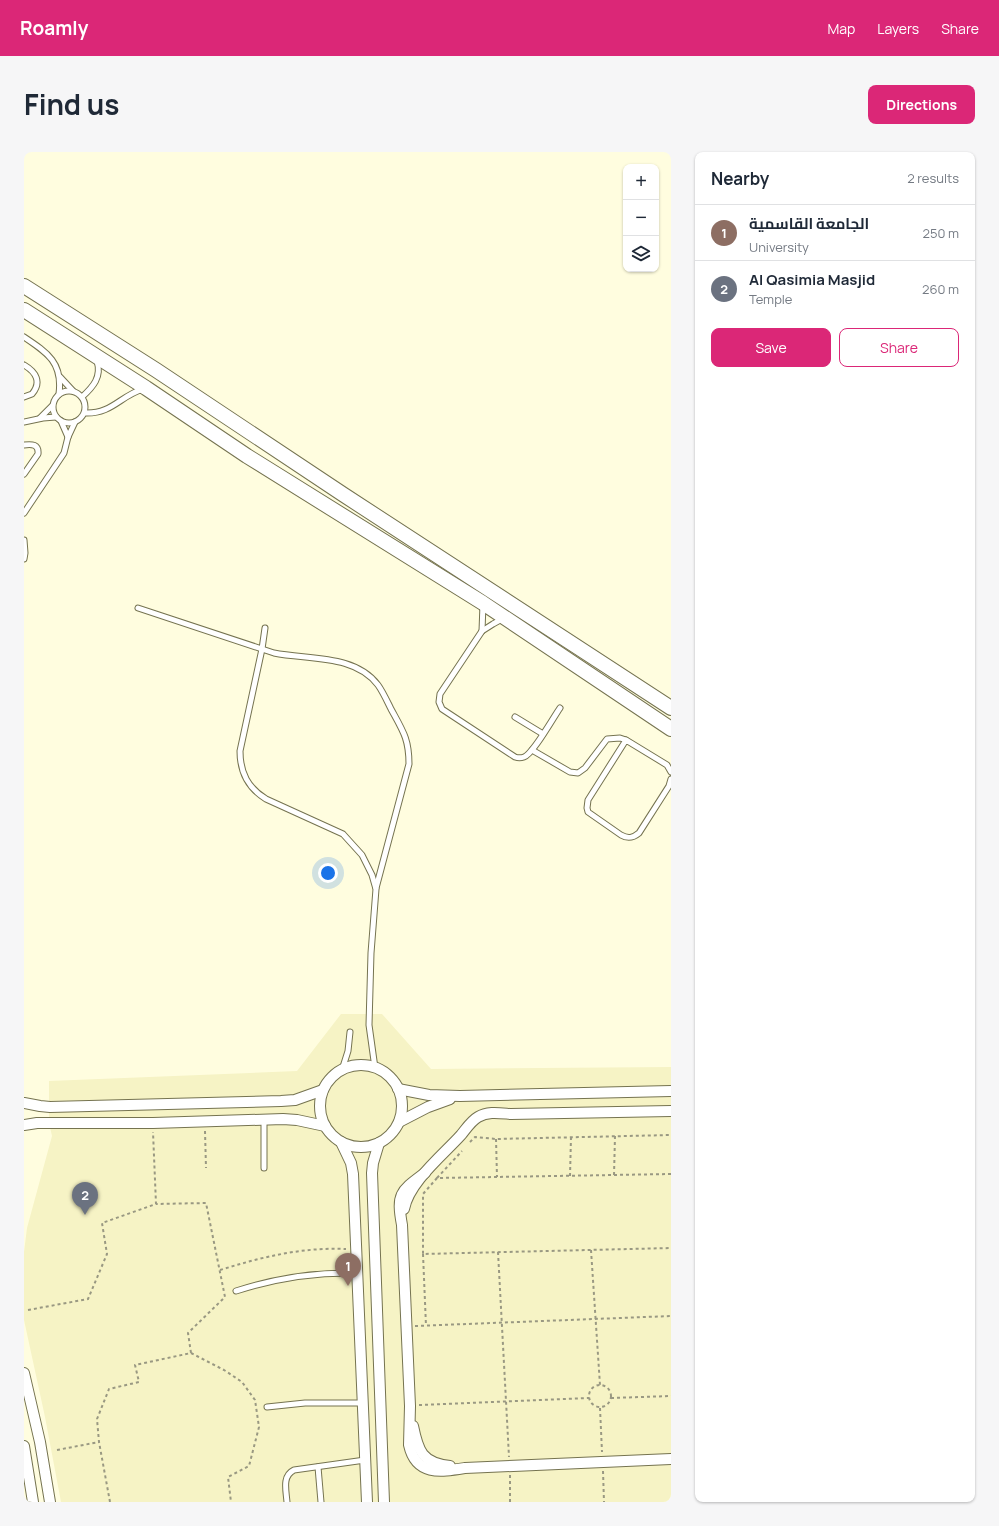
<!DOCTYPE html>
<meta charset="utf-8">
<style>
body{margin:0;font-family:Manrope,Cairo,sans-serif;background:#f6f6f7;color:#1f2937}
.controls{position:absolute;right:12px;top:12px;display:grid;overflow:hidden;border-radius:8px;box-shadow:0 1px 3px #0004}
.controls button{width:36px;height:36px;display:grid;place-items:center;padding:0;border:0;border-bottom:1px solid #e0e1e3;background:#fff;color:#1f2937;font:20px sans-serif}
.you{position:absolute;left:304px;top:721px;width:14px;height:14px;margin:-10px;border:3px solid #fff;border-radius:50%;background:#1a73e8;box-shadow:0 0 0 6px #1a73e833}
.badge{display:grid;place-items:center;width:26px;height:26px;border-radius:50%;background:#db2777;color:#fff;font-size:13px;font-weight:700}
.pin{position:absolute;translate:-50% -33px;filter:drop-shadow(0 1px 2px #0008)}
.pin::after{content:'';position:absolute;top:21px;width:14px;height:12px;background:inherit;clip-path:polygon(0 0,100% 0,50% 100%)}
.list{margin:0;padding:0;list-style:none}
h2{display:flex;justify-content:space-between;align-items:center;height:52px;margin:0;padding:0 16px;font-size:17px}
h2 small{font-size:13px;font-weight:400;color:#747a83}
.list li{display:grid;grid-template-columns:26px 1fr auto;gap:12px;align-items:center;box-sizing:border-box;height:56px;padding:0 16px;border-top:1px solid #e0e1e3}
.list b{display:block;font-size:15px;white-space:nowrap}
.list p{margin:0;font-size:13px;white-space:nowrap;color:#747a83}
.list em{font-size:13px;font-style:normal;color:#747a83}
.actions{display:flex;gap:8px;padding:12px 16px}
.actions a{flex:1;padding:9px 0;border:1px solid #db2777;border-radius:8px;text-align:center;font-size:14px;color:#db2777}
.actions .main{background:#db2777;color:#fff}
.icon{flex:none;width:22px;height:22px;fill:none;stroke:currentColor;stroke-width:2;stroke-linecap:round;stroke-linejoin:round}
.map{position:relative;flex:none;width:647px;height:1350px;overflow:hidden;border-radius:8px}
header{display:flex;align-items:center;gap:24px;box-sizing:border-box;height:56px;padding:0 20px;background:#db2777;color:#fff}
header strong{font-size:19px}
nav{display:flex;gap:22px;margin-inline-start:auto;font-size:14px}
.intro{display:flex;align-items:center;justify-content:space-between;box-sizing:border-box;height:96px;padding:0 24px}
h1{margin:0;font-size:28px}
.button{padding:10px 18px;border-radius:8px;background:#db2777;color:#fff;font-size:14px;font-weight:700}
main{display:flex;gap:24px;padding:0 24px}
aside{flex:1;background:#fff;border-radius:8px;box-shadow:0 1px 3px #0004}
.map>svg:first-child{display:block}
.built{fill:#f6f3c5}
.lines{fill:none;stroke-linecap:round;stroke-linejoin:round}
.service-casing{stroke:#757350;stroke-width:7}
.minor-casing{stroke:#757350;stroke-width:12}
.secondary-casing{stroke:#757350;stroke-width:16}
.path{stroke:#999882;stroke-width:2;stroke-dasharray:3 3;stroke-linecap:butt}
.service{stroke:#fff;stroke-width:5}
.minor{stroke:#fff;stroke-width:10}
.secondary{stroke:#fff;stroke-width:14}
</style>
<header>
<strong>Roamly</strong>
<nav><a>Map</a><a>Layers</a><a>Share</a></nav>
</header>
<div class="intro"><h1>Find us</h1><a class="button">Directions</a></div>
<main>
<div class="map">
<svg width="647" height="1350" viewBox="0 0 647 1350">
<rect width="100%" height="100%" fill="#fffddf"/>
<polygon class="built" points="317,862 358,862 407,917 647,915 647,1350 37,1350 21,1265 0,1168 0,1100 3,1076 28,984 25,971 25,929 273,919"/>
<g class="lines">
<g class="service-casing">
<g id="service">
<path d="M0,185C24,201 39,211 35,242"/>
<path d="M0,213C12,220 18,230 8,242L0,245"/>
<polyline points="36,225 49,239"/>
<circle cx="45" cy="255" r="16"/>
<path d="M58,245C69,235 78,225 73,209"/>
<path d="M61,261C88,262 96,244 119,237"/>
<polyline points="16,266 28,254"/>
<polyline points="37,269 44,285"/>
<polyline points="0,270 19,266 32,265"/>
<path d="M0,293C8,292 15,292 14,302L0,322"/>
<polyline points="0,361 40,301 44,285 51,270"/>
<polyline points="0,388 1,401 0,407"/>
<path d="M114,456L250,501C284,508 331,502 354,533C359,540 363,549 367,557C379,579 385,587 385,612L352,736"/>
<path d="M478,467L469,472L458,479L416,542L415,550L418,557L491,605C494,606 497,606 500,605C509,602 529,566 536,556"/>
<path d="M241,476L238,497L216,599C216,621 224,636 242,647L319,682L338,703L348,723L352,737L347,801L345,873L351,916"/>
<polyline points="458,479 459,452"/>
<polyline points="491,565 519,582"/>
<polyline points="508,598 546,620 554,621 561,616 583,587 596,586 602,588"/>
<path d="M647,620L643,613L602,588L564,648L563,656L564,660L597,683C604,687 609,686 615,681L645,634L647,627"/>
<polyline points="318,918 324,899 326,880"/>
<polyline points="240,967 240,1016"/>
<path d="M212,1139C252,1126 291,1120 333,1121"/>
<polyline points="243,1255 281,1251 339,1251"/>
<polyline points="294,1315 297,1350"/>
<path d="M263,1350C262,1338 258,1324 270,1318L341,1308"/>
</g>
</g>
<g class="minor-casing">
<g id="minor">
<circle cx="337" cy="954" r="41"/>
<polyline points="374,937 405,943 436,944 647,939"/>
<polyline points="0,951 16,954 26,955 257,949 271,948 299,938"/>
<polyline points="375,970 404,955 426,947"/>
<polyline points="0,973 13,971 129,971 259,967 273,968 301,974"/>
<polyline points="317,990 327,1011 329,1022 343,1350"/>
<polyline points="355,991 349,1011 348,1021 360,1350"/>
<path d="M401,1021C377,1039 372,1041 378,1073L386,1254L385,1293C392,1324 416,1320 441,1316L647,1307"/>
<path d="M380,1057C385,1030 419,1003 437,983C442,977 447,969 454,965C464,959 475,961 487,962L647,959"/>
<polyline points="0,1221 16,1290 26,1350"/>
<path d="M389,1274C394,1299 398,1311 426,1314"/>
<polyline points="0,1294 9,1350"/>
</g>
</g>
<g class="secondary-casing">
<g id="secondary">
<polyline points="0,134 132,218 320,343 647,556"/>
<polyline points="0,158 122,236 223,304 459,451 647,577"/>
</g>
</g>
<g class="path">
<polyline points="181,979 182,1016"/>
<polyline points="472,987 473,1025"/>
<polyline points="446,990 451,985 472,987 647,983"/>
<polyline points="647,1022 413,1026 399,1042 399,1102 647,1096"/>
<polyline points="590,1023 591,984"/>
<polyline points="546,1024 547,985"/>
<polyline points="413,1026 438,999"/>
<polyline points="567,1098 576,1233"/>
<polyline points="474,1100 485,1305"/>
<polyline points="399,1102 402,1174"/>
<path d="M196,1118C238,1105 278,1095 322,1097"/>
<polyline points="4,1158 64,1147 83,1102 78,1071 132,1052 129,980"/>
<polyline points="391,1174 647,1164"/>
<polyline points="167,1201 200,1218 218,1230 231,1248 235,1275 225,1314 204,1325 207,1350"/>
<circle cx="576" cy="1244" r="11"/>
<polyline points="587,1246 647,1244"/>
<polyline points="395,1253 565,1246"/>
<polyline points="576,1256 578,1300"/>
<polyline points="33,1298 75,1290"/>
<polyline points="579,1319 580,1350"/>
<polyline points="486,1323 486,1350"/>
<polyline points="86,1350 75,1290 73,1267 85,1237 115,1230 111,1213 167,1201 164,1181 201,1145 182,1051 132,1052"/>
</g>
<use href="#service" class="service"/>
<use href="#minor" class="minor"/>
<use href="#secondary" class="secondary"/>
</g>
</svg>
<div class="controls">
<button>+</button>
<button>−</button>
<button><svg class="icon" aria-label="layers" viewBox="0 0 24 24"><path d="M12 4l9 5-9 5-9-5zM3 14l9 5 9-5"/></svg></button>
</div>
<div class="you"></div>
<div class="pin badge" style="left:324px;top:1134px;background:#8d6e63">1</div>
<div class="pin badge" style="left:61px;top:1063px;background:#6b7280">2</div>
</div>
<aside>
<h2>Nearby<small>2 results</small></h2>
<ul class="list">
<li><span class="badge" style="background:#8d6e63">1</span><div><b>الجامعة القاسمية</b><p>University</p></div><em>250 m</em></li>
<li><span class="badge" style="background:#6b7280">2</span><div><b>Al Qasimia Masjid</b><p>Temple</p></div><em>260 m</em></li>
</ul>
<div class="actions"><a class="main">Save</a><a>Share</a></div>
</aside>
</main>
